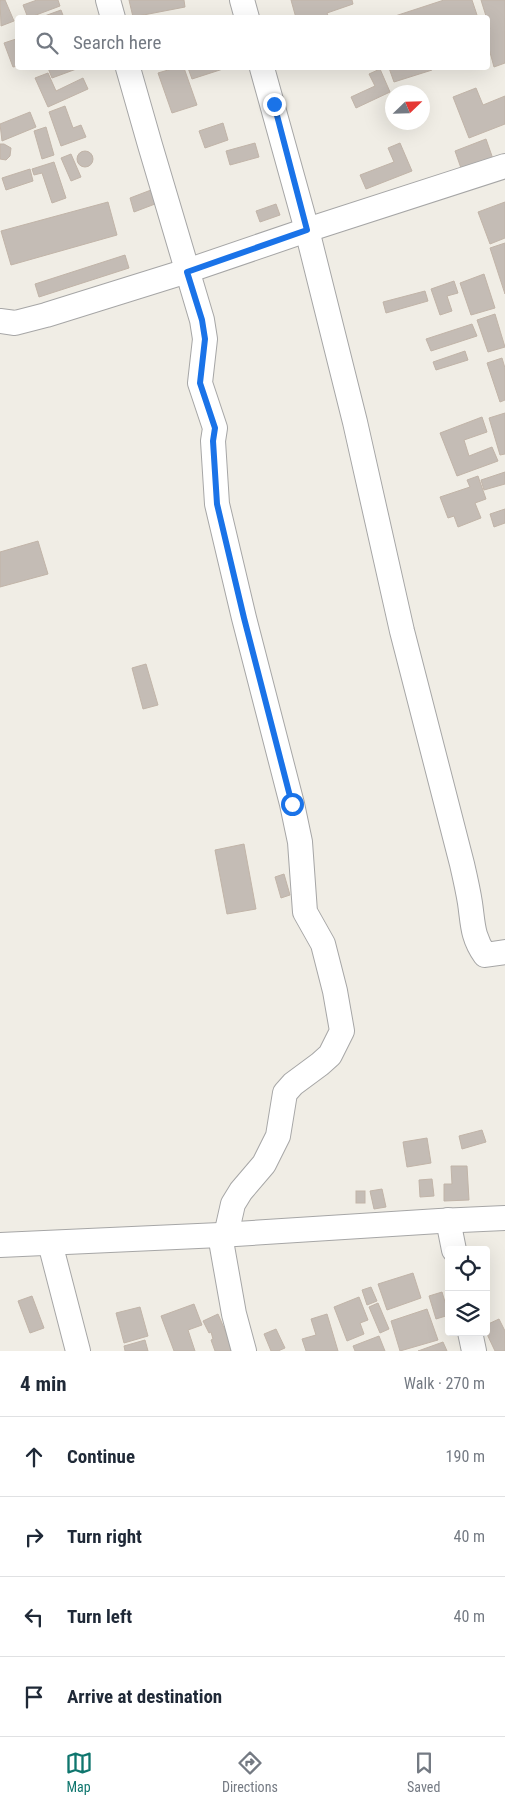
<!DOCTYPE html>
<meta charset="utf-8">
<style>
body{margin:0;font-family:"Roboto Condensed",sans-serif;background:#f6f6f7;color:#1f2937}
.controls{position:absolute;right:15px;bottom:15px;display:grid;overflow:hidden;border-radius:5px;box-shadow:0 5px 20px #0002}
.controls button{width:45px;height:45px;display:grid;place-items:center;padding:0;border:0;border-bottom:1px solid #e0e1e3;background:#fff;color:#1f2937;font:25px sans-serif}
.compass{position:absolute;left:385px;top:85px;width:45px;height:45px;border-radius:50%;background:#fff;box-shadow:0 5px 20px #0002;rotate:67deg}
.stop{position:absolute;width:15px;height:15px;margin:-11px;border:4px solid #1a73e8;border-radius:50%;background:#fff}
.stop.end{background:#1a73e8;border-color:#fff;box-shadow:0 1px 5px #0008}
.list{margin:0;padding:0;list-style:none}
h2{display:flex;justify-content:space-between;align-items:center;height:65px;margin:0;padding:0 20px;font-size:21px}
h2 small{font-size:16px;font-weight:400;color:#747a83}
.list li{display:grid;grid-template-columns:32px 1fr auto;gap:15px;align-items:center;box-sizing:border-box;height:80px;padding:0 20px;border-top:1px solid #e0e1e3}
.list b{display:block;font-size:19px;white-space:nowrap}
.list em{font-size:16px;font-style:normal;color:#747a83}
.icon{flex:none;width:28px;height:28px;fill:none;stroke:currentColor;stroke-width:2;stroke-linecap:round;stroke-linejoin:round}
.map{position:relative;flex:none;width:505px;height:1351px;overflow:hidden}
.search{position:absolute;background:#fff;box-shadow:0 5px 20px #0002;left:15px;right:15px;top:15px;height:55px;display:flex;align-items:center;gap:12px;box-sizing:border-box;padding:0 18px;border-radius:5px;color:#747a83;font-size:19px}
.sheet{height:385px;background:#fff}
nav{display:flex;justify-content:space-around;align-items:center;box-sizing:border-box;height:70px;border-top:1px solid #e0e1e3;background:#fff;font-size:14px;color:#747a83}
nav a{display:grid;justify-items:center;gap:2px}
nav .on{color:#0f766e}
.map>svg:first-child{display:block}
.building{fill:#c4bcb5;stroke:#c1b4a8}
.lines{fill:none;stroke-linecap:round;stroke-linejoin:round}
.minor-casing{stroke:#a6a6a6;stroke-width:26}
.minor{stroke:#fff;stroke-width:24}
.route{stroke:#1a73e8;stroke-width:6}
</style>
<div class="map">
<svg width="505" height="1351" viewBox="0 0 505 1351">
<rect width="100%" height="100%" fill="#f0ede5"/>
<g class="building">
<polygon points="0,0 5,0 14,21 1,26"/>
<polygon points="37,0 58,0 60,6 28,18 23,5"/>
<polygon points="129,0 184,0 185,7 133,17"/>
<polygon points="291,0 352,0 353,4 327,13 329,18 296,18"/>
<polygon points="444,0 472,0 478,18 389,18"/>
<polygon points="481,0 505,0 505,63 494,67 488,45 488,29 490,29"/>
<polygon points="61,10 64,18 39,18"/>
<polygon points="16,39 18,44 18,66 13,67 4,43"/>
<polygon points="48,68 79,68 52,78"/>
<polygon points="175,68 184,68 197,105 172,113 158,73"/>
<polygon points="188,68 226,68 192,79"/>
<polygon points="389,68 431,68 432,70 394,82"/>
<polygon points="380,69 390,92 356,108 351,97 375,86 369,74"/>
<polygon points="48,73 56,91 83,78 88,89 48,107 35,78"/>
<polygon points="476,88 483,105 505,96 505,124 469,138 453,97"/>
<polygon points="65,106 73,128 81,125 86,137 61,146 49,112"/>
<polygon points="30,112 36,127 2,141 0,124"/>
<polygon points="223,123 228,140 205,148 199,131"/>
<polygon points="46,127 54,155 42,159 34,131"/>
<polygon points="486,139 493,159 462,171 455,151"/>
<polygon points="255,143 259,157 230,165 226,151"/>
<polygon points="400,143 412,171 366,189 360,175 394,162 388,148"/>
<polygon points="0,144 4,144 11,148 10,156 6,160 0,159"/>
<circle cx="85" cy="159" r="8"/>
<polygon points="71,154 81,177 71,181 61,158"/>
<polygon points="54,162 66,198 52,203 42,173 34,175 32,169"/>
<polygon points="30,169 33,181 6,190 2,178"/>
<polygon points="151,190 155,204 134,212 130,198"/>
<polygon points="108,202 117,235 11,265 1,231"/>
<polygon points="505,202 505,238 490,244 478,212"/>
<polygon points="276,204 280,215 260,222 256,211"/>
<polygon points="505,243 505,294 490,248"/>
<polygon points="125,255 129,268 39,297 35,284"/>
<polygon points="484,274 495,308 471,315 460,283"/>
<polygon points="454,281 458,293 447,296 452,311 440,315 431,289"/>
<polygon points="425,291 428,301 386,313 383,302"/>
<polygon points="495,314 505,347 488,352 477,320"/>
<polygon points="472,324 477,336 431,351 426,339"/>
<polygon points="465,351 468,360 436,370 433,362"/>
<polygon points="502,358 505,368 505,400 500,402 487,363"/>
<polygon points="505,413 505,454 500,455 489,418"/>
<polygon points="482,417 487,432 464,440 469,456 492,447 498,461 457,476 440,433"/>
<polygon points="505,472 505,484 484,490 481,480"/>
<polygon points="478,476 486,499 475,503 481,518 458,527 454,516 448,518 440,497 470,487 467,480"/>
<polygon points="505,509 505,523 494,527 490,514"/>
<polygon points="38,541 48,574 0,587 0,552"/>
<polygon points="146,664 158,705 143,709 132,668"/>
<polygon points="244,844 256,909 227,914 215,850"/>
<polygon points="284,874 290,895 281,898 275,877"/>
<polygon points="482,1130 486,1142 462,1149 459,1136"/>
<polygon points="427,1138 431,1163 407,1167 403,1142"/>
<polygon points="451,1166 467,1166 469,1200 444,1201 444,1184 452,1184"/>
<polygon points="432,1179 434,1196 420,1197 419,1180"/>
<polygon points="382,1189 386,1207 374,1209 370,1191"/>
<rect x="356" y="1191" width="9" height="12"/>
<polygon points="413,1273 421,1298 387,1310 378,1284"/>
<polygon points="371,1287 377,1301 367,1305 362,1290"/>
<polygon points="442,1292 449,1315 436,1319 429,1296"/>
<polygon points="32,1296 44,1328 30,1333 18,1301"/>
<polygon points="359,1297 368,1320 360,1323 364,1334 347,1341 334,1307"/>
<polygon points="378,1303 389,1329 380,1333 369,1307"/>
<polygon points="194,1304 202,1325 188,1330 195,1351 174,1351 161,1316"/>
<polygon points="140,1307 148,1336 124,1343 116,1313"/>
<polygon points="427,1309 438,1340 400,1351 391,1321"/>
<polygon points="218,1314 234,1351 215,1351 211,1340 213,1339 211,1332 209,1333 203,1321"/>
<polygon points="327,1314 338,1351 306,1351 302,1339 316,1335 311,1319"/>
<polygon points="499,1319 505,1331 505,1351 495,1351 486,1332 486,1325"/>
<polygon points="276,1329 285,1348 278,1351 271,1351 264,1334"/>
<polygon points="379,1336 385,1351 355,1351 353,1346"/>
<polygon points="145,1340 148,1351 125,1351 124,1346"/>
<polygon points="443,1342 447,1351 418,1351"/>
</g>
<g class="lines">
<g class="minor-casing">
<g id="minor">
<polyline points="108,0 113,18"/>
<polyline points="242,0 247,18"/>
<polyline points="128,68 150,145 202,320 205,339 200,383 215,428 213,441 217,504 244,618 292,804 300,842 305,912 323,944 335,991 342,1031 330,1055 320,1064 293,1084 285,1093 278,1136 264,1164 241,1191 233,1204 226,1235"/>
<path d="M262,68L307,230L355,422L402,631L462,864C465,877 468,890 470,903C473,923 472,937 485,955L505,952"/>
<polyline points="0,321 15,323 46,315 187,271 307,230 505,166"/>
<polyline points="448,1220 454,1250"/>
<polyline points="220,1235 234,1314 244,1351"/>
<polyline points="50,1243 78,1351"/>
<polyline points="0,1245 220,1235 439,1221 505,1218"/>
<polyline points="470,1332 474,1351"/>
</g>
</g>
<use href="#minor" class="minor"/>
</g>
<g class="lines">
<polyline class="route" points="274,104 307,230 187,272 202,320 205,339 200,383 215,428 213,441 217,504 244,618 292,804"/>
</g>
</svg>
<div class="controls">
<button><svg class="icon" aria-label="locate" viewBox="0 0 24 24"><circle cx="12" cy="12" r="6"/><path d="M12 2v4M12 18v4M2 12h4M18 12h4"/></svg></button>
<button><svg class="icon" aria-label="layers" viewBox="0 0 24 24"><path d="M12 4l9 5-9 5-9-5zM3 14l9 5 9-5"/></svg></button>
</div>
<svg class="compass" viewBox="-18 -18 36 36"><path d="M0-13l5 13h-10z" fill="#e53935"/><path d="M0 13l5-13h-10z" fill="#747a83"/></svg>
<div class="stop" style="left:292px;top:804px"></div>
<div class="stop end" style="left:274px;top:104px"></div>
<div class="search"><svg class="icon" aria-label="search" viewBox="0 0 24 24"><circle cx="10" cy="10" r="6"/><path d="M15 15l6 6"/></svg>Search here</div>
</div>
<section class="sheet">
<h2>4 min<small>Walk · 270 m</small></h2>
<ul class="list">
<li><svg class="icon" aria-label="ahead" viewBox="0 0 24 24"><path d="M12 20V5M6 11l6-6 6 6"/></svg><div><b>Continue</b></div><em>190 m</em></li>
<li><svg class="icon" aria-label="right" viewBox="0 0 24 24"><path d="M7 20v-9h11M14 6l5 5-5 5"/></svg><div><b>Turn right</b></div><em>40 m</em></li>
<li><svg class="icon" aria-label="left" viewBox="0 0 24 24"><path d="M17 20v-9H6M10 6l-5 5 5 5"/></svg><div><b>Turn left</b></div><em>40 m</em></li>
<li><svg class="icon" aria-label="arrive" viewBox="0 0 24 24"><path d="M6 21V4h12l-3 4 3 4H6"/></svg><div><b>Arrive at destination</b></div></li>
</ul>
</section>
<nav>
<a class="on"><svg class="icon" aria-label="map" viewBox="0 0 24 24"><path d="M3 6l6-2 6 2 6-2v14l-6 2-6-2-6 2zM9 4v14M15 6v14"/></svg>Map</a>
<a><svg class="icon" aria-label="directions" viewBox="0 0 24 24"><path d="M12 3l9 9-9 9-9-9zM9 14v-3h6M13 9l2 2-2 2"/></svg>Directions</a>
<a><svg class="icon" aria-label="saved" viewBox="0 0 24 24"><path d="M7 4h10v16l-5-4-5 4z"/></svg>Saved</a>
</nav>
